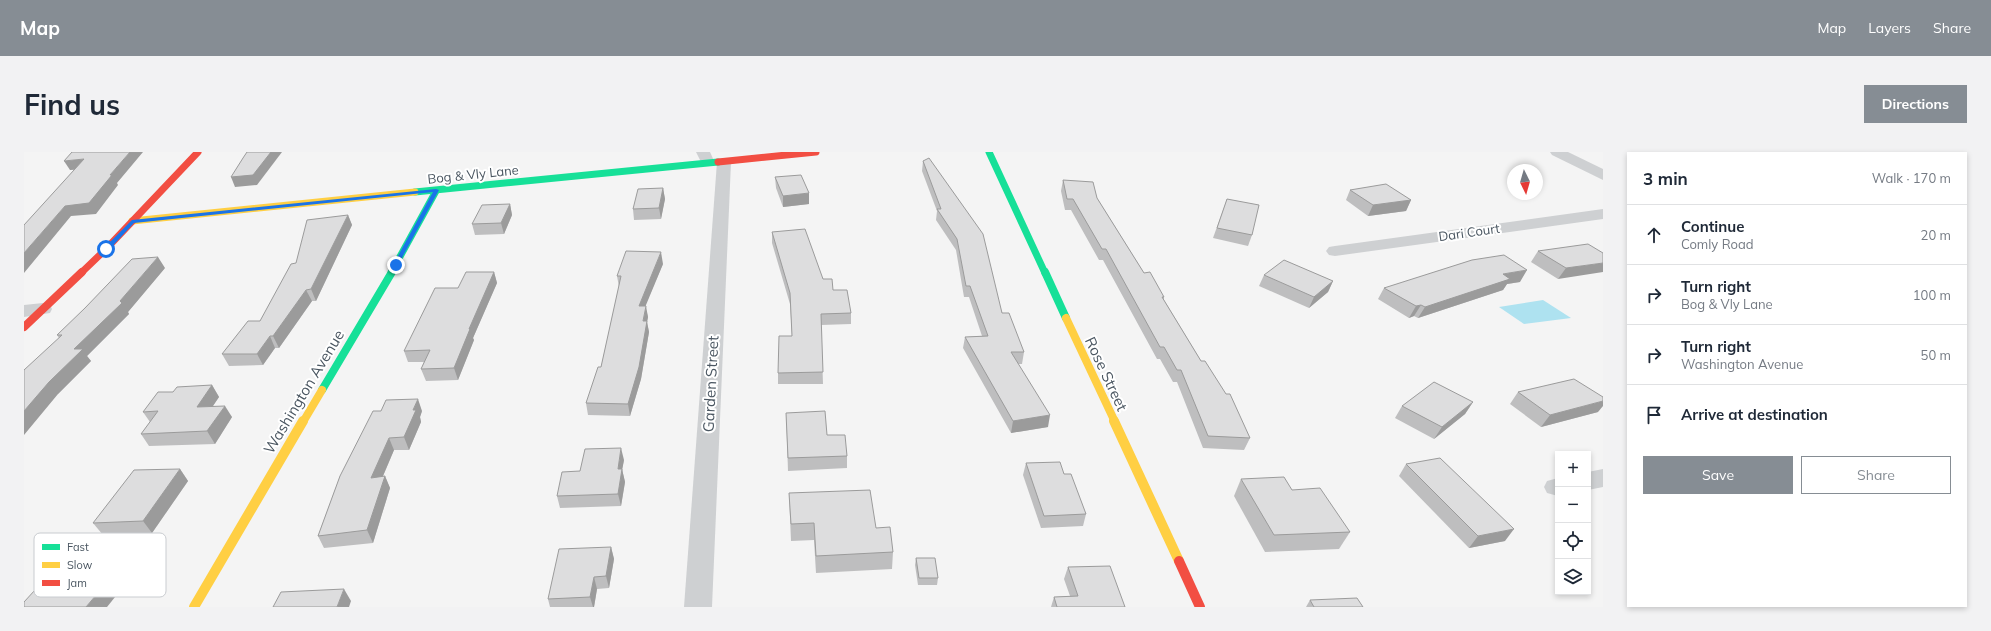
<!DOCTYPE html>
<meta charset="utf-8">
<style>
body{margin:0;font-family:Mulish,sans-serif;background:#f2f2f3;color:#1f2937}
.controls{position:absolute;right:12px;bottom:12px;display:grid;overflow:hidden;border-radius:0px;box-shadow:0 2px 6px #0003}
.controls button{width:36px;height:36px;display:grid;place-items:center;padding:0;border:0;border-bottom:1px solid #e0e1e3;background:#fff;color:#1f2937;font:20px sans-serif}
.compass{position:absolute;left:1483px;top:12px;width:36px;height:36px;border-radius:50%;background:#fff;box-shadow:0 2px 6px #0003;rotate:175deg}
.stop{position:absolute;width:12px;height:12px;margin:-9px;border:3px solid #1a73e8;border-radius:50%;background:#fff}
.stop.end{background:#1a73e8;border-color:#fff;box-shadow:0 1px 4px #0008}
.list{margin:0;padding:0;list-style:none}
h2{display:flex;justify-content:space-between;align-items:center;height:52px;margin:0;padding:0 16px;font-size:17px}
h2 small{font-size:13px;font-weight:400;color:#747a83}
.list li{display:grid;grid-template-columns:26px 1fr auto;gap:12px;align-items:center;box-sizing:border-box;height:60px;padding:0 16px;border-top:1px solid #e0e1e3}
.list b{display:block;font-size:15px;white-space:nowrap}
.list p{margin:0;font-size:13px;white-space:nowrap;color:#747a83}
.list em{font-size:13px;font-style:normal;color:#747a83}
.actions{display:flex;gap:8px;padding:12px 16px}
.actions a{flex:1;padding:9px 0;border:1px solid #868d94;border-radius:0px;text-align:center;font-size:14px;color:#868d94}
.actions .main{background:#868d94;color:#fff}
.icon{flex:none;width:22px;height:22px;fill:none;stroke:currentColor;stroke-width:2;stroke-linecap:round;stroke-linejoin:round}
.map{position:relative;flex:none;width:1579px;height:455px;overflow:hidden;border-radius:0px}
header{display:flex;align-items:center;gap:24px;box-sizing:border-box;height:56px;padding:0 20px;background:#868d94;color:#fff}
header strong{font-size:19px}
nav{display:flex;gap:22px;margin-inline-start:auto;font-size:14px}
.intro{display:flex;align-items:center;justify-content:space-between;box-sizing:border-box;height:96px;padding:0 24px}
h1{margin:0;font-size:28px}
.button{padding:10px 18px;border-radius:0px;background:#868d94;color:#fff;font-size:14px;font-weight:700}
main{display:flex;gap:24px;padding:0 24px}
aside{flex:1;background:#fff;border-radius:0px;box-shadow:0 2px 6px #0003}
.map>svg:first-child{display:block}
.water{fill:#aee2f0}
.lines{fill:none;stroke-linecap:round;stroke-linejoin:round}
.street{fill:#ced0d2;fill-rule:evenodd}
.fast-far1{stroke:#16e098;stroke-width:7}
.fast{stroke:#16e098;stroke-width:8}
.slow-far2{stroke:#ffcf43;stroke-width:7}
.slow-far1{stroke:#ffcf43;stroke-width:8}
.slow{stroke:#ffcf43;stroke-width:10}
.jam-far2{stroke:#f24e42;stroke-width:7}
.jam-far1{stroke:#f24e42;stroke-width:8}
.jam{stroke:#f24e42;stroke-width:10}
.wall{fill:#bebebf}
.shaded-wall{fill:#9b9b9b}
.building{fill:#ddddde;stroke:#9b9b9b}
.route{fill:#1a73e8}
.labels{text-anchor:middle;stroke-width:4;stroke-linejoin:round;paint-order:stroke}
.far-street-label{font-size:13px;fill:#4a5661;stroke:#fff}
.street-label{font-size:15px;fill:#4a5661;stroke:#fff}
.key{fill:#fff;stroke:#c9ccd0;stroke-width:1}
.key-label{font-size:11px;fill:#4a5661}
</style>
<header>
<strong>Map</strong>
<nav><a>Map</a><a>Layers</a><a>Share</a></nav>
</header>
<div class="intro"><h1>Find us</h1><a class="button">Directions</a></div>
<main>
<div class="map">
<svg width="1579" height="455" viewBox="0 0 1579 455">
<rect width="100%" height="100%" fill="#f4f4f4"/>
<polygon class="water" points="1519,148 1547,166 1500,172 1475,155"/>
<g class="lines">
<g class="street">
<polygon points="672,0 686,0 691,11 689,14 679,14"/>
<polygon points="1526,0 1544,0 1579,17 1579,28 1528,3"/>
<polygon points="700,6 705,7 707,10 688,455 660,455 693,10 695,7"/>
<polygon points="1579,57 1579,67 1311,104 1305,103 1302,99 1305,95 1311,94"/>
<polygon points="19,151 26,153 28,157 26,161 0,165 0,153"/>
<polygon points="1579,317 1579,335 1564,338 1564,320"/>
<polygon points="1534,326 1534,344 1523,341 1520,335 1523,329"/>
</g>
<g class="fast-far1">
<polyline points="965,0 1021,121"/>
<polyline points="391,40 694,10"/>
<polyline points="367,121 412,39"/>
</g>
<g class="fast">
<polyline points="1021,120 1042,166"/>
<polyline points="298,238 368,120"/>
</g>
<polyline class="slow-far2" points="108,69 391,40"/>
<g class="slow-far1">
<polyline points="1042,166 1091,270"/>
<polyline points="279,270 298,238"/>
</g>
<g class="slow">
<polyline points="1090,269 1155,409"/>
<polyline points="170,455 279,269"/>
</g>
<g class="jam-far2">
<polyline points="694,10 792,0"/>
<polyline points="57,121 82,97 174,0"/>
</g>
<polyline class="jam-far1" points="0,175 58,120"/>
<polyline class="jam" points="1155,409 1176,455"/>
</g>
<g class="wall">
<polygon points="899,9 978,161 1000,200 998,212 994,212 1024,275 987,281 939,196 941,185 958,184 945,145 940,145 932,98 912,68 913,59 898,19"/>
<polygon points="751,25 785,52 759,55 752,36"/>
<polygon points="1039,28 1073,46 1120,121 1140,145 1140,148 1177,209 1226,286 1220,298 1179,296 1153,230 1149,230 1136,207 1133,207 1079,108 1075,108 1047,58 1041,58 1037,39"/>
<polygon points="639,36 641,47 637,67 610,68 609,57"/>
<polygon points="1326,38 1387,48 1382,59 1344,64 1322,48"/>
<polygon points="1203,47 1228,83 1224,94 1189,86"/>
<polygon points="486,52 488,63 480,82 451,83 448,72"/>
<polygon points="324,63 328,73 292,149 288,149 255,196 251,196 239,213 205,214 198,202 236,169 272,111"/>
<polygon points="748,80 799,127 809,138 827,161 827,172 797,173 799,232 754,232 754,221 768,184 766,152 748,91"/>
<polygon points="1514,99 1579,101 1534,127 1507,110"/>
<polygon points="639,112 621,154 624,165 623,170 625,180 617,227 606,264 564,263 562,251 577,215 595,135 593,124"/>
<polygon points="141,116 104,160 105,162 63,204 67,209 34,242 35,186 33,183"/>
<polygon points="470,120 473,131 449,186 450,188 434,228 402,229 397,217 400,210 384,210 380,199 434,136"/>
<polygon points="1240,123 1309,129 1304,140 1285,156 1235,134"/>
<polygon points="1496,130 1483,132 1479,138 1394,166 1390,164 1385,166 1354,147 1360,136"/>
<polygon points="188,233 195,245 189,254 208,265 191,292 125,294 117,282 126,270 119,260 149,240"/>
<polygon points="1494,240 1574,260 1517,275 1486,252"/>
<polygon points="1449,250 1441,262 1410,287 1371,266 1378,254"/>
<polygon points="398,259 396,265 397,270 385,298 370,298 359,324 361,324 366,336 349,391 300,396 294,384 316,324"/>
<polygon points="762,261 803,283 823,304 823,316 764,319"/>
<polygon points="600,308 598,317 601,330 597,354 536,356 533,344 556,319"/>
<polygon points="1002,311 1040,322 1062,362 1059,374 1017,376 999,323"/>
<polygon points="1382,312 1481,389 1445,396 1375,324"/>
<polygon points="156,317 164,329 128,381 79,383 69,371"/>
<polygon points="1217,327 1268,338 1326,380 1315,397 1241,400 1210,344"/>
<polygon points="765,341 852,376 869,400 868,417 792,421 790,388 767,389"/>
<polygon points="587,395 590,407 585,436 573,437 570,455 526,455 524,447"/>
<polygon points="892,406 914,426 913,433 894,433 891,413"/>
<polygon points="1044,415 1101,455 1027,455 1030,445 1046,444 1040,427"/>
<polygon points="1286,448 1339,455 1282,455"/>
</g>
<g class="shaded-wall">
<polygon points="106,0 119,0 93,31 94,33 72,62 47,64 0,121 0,101 41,54 86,23"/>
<polygon points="247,0 258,0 233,33 211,35 207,25"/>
<polygon points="60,7 65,17 46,18 40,9"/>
<polygon points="639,36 641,47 637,67 635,56"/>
<polygon points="785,41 785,52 759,55 759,44"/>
<polygon points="1387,48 1382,59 1344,64 1349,53"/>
<polygon points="486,52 488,63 480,82 477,71"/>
<polygon points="324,63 328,73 292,149 287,137"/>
<polygon points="637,100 639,112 617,165 615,154"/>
<polygon points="134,105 141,116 104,160 105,162 63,204 67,209 34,242 0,283 0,259 50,197 96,149"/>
<polygon points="1579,111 1579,120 1534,127 1542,116"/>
<polygon points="1503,118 1496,130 1483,132 1479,138 1394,166 1401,155 1479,122"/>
<polygon points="470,120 473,131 449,186 450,188 434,228 430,216 445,177"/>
<polygon points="1309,129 1304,140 1285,156 1290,145"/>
<polygon points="282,138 288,149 255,196 249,184"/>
<polygon points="1397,153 1390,164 1385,166 1392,154"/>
<polygon points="622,154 624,165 623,170 625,180 617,227 606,264 604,252"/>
<polygon points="246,184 251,196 239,213 233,202"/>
<polygon points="188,233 195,245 180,267 173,255"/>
<polygon points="394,247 398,259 396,265 397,270 385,298 380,285 389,258"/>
<polygon points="1579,249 1579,254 1574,260 1517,275 1526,263"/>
<polygon points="1449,250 1441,262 1410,287 1418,275"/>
<polygon points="201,254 208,265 191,292 183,279"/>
<polygon points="1026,263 1024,275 987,281 989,269"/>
<polygon points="365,286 370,298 353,338 347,326"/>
<polygon points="597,296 600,308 596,329 594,317"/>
<polygon points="156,317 164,329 128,381 119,369"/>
<polygon points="598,317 601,330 597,354 594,342"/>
<polygon points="361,324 366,336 349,391 343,378"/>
<polygon points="1490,377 1481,389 1445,396 1454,384"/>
<polygon points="587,395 590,407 585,436 582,424"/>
<polygon points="94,417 104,429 83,455 62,455"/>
<polygon points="570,425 573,437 570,455 569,455 566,445"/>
<polygon points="320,437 327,449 325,455 313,455"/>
</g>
<g class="building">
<polygon points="48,0 106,0 86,23 88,23 65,51 41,54 0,101 0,73 60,7 40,9"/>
<polygon points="223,0 247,0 229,23 207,25 219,6"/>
<polygon points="905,6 959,82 978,161 985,161 1000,200 987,200 1026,263 989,269 941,185 964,184 946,134 942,134 933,87 913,57 917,57 899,9"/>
<polygon points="777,23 785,41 759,44 751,25"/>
<polygon points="1039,28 1069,30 1073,46 1120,121 1126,120 1140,145 1138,145 1177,209 1181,209 1202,242 1206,242 1226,286 1184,284 1157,218 1153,218 1140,195 1136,195 1082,97 1078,97 1049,47 1043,47"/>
<polygon points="1362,32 1387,48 1349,53 1326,38"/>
<polygon points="639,36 635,56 609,57 614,37"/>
<polygon points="1203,47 1235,53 1228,83 1193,76"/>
<polygon points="486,52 477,71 448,72 458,53"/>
<polygon points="324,63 287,137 282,138 249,184 246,184 233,202 198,202 224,169 236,169 267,112 272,111 283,68"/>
<polygon points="781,77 799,127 808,127 809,138 823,138 827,161 797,162 799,220 754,221 755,184 768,184 766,141 748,80"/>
<polygon points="1564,92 1579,101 1579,111 1542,116 1514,99"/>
<polygon points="602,99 637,100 615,154 622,154 619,169 623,169 615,215 604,252 562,251 574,215 577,215 597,124 593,124"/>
<polygon points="1480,103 1503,118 1479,122 1486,127 1401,155 1397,153 1392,154 1360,136 1448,108"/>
<polygon points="134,105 96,149 98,151 50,197 59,197 25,230 0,259 0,218 38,183 33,183 61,156 108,107"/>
<polygon points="1260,108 1309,129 1290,145 1240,123"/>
<polygon points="442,120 470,120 445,177 446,177 430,216 397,217 406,198 380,199 411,136 434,136"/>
<polygon points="1550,227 1579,245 1579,249 1526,263 1494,240"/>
<polygon points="1410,230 1449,250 1418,275 1378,254"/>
<polygon points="188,233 173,255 201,254 183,279 117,282 134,259 119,260 134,240 149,240 153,235"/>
<polygon points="394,247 389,258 392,258 380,285 365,286 347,326 361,324 343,378 294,384 316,324 349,259 357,259 362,248"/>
<polygon points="801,259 803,283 821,283 823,304 764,306 762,261"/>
<polygon points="597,296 594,317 598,317 594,342 533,344 538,320 556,319 561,297"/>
<polygon points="1416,306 1490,377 1454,384 1382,312"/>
<polygon points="1036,310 1040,322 1047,322 1062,362 1020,364 1002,311"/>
<polygon points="156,317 119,369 69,371 110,318"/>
<polygon points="1260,325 1268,338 1296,336 1326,380 1250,383 1217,327"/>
<polygon points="846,338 852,376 866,375 869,400 792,404 790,371 767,372 765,341"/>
<polygon points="587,395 582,424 570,425 566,445 524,447 535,397"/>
<polygon points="892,406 911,406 914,426 895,426"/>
<polygon points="33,414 94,417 62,455 0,455 0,450"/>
<polygon points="1086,414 1101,455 1033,455 1030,445 1054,444 1044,415"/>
<polygon points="320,437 313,455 249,455 257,440"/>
<polygon points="1333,446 1339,455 1290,455 1286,448"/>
</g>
<polygon class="route" points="412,37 415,38 374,113 372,114 369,113 409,40 110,71 84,99 79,97 108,68"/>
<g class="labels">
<g class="far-street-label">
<text transform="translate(449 22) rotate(-6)" y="5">Bog &amp; Vly Lane</text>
<text transform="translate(1445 80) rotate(-8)" y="5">Dari Court</text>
</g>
<g class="street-label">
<text transform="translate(1082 222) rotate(65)" y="5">Rose Street</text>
<text transform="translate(687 232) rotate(-87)" y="5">Garden Street</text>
<text transform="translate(280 240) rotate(-59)" y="5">Washington Avenue</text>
</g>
</g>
<rect x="10" y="381" width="132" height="64" rx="6" class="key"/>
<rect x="18" y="392" width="18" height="6" fill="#16e098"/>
<rect x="18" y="410" width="18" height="6" fill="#ffcf43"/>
<rect x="18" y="428" width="18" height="6" fill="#f24e42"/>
<g class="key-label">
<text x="43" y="399">Fast</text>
<text x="43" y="417">Slow</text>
<text x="43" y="435">Jam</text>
</g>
</svg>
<div class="controls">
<button>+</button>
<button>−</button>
<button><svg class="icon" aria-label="locate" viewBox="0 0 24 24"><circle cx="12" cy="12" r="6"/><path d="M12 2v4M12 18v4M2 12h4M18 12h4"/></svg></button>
<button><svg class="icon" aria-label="layers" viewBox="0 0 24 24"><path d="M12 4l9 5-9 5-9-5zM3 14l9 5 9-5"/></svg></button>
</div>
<svg class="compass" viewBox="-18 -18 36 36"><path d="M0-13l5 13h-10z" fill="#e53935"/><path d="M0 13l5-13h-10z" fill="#747a83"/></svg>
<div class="stop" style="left:82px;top:97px"></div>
<div class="stop end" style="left:372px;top:113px"></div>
</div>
<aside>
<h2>3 min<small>Walk · 170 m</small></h2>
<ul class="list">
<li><svg class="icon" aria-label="ahead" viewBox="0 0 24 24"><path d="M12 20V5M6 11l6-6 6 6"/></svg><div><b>Continue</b><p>Comly Road</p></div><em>20 m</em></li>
<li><svg class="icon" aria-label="right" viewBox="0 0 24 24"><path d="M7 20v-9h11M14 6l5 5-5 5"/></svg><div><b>Turn right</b><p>Bog &amp; Vly Lane</p></div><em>100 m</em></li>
<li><svg class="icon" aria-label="right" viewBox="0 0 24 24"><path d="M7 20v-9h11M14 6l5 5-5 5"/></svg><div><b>Turn right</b><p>Washington Avenue</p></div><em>50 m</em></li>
<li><svg class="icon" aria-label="arrive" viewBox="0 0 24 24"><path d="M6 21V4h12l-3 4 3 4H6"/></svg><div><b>Arrive at destination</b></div></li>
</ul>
<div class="actions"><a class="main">Save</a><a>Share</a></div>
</aside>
</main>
